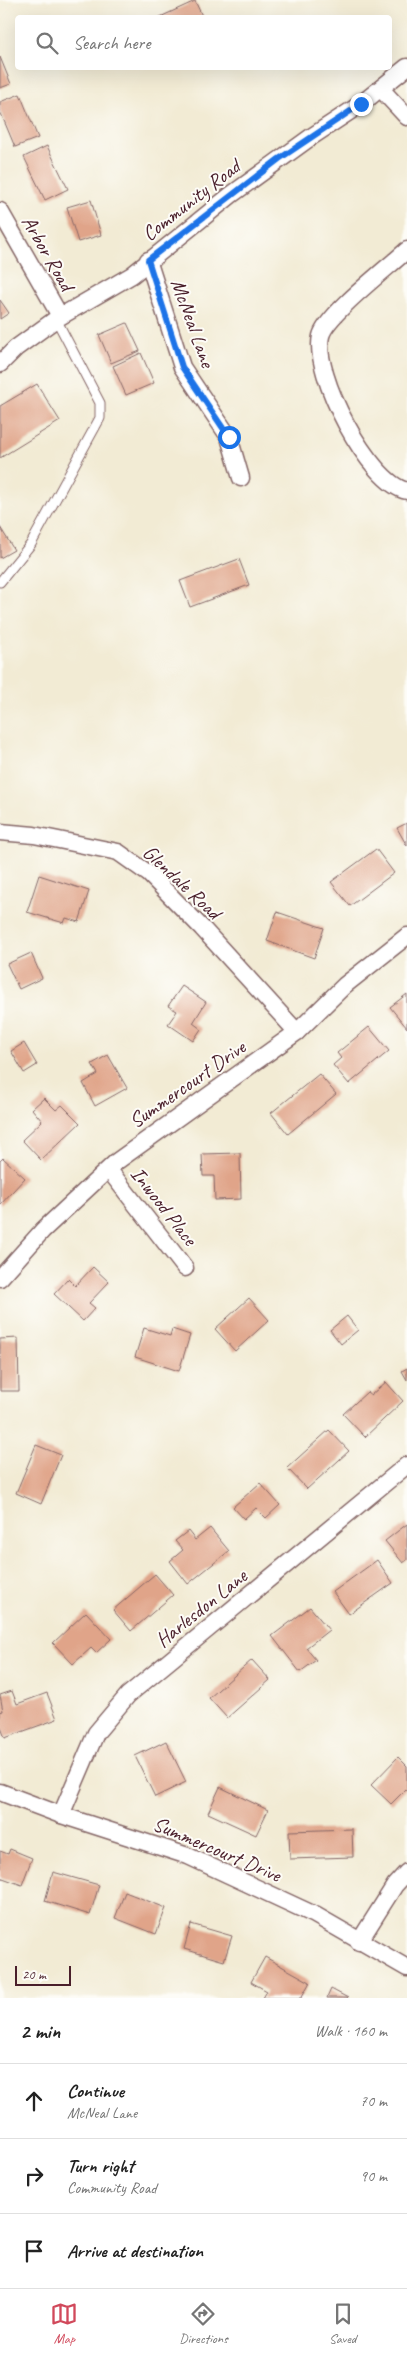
<!DOCTYPE html>
<meta charset="utf-8">
<style>
body{margin:0;font-family:Caveat,sans-serif;background:#f2f2f2;color:#222}
.scale{position:absolute;left:15px;bottom:12px;width:56px;box-sizing:border-box;padding-left:5px;border:2px solid #4a1f2b;border-top:0;font-size:14px;line-height:18px;white-space:nowrap;color:#4a1f2b;-webkit-text-stroke:4px #fdfcf7;paint-order:stroke}
.stop{position:absolute;width:15px;height:15px;margin:-11px;border:4px solid #1a73e8;border-radius:50%;background:#fff}
.stop.end{background:#1a73e8;border-color:#fff;box-shadow:0 1px 5px #0008}
.list{margin:0;padding:0;list-style:none}
h2{display:flex;justify-content:space-between;align-items:center;height:65px;margin:0;padding:0 20px;font-size:21px}
h2 small{font-size:16px;font-weight:400;color:#767676}
.list li{display:grid;grid-template-columns:32px 1fr auto;gap:15px;align-items:center;box-sizing:border-box;height:75px;padding:0 20px;border-top:1px solid #e0e0e0}
.list b{display:block;font-size:19px;white-space:nowrap}
.list p{margin:0;font-size:16px;white-space:nowrap;color:#767676}
.list em{font-size:16px;font-style:normal;color:#767676}
.icon{flex:none;width:28px;height:28px;fill:none;stroke:currentColor;stroke-width:2;stroke-linecap:round;stroke-linejoin:round}
.map{position:relative;flex:none;width:407px;height:1998px;overflow:hidden}
.search{position:absolute;background:#fff;box-shadow:0 5px 20px #0002;left:15px;right:15px;top:15px;height:55px;display:flex;align-items:center;gap:12px;box-sizing:border-box;padding:0 18px;border-radius:5px;color:#767676;font-size:19px}
.sheet{height:290px;background:#fff}
nav{display:flex;justify-content:space-around;align-items:center;box-sizing:border-box;height:70px;border-top:1px solid #e0e0e0;background:#fff;font-size:14px;color:#767676}
nav a{display:grid;justify-items:center;gap:2px}
nav .on{color:#d1495b}
.map>svg:first-child{display:block}
.building{fill:#e0a489}
.lines{fill:none;stroke-linecap:round;stroke-linejoin:round}
.service-casing{stroke:#856666;stroke-width:11}
.minor-casing{stroke:#856666;stroke-width:19}
.service{stroke:#fff;stroke-width:9}
.minor{stroke:#fff;stroke-width:16}
.route{stroke:#1a73e8;stroke-width:6}
.labels{text-anchor:middle;stroke-width:4;stroke-linejoin:round;paint-order:stroke}
.street-label{font-size:21px;fill:#4a1f2b;stroke:#fdfcf7}
</style>
<div class="map">
<svg width="407" height="1998" viewBox="0 0 407 1998">
<rect width="100%" height="100%" fill="#fdfcf7"/>
<filter id="ink" filterUnits="userSpaceOnUse"><feTurbulence type="fractalNoise" baseFrequency=".02" numOctaves="2"/><feDisplacementMap in="SourceGraphic" scale="10" xChannelSelector="R" yChannelSelector="G"/><feConvolveMatrix kernelMatrix="1 2 1 2 8 2 1 2 1" color-interpolation-filters="sRGB"/></filter>
<filter id="wash" filterUnits="userSpaceOnUse"><feTurbulence type="fractalNoise" baseFrequency=".0096" numOctaves="4" result="noise"/><feDisplacementMap in="SourceGraphic" scale="20" xChannelSelector="R" yChannelSelector="G"/><feGaussianBlur stdDeviation="1.12" result="paint"/><feColorMatrix in="noise" values="0 0 0 0 0 0 0 0 0 0 0 0 0 0 0 0 0 1.4 0 .05"/><feComposite in="paint" operator="in"/></filter>
<g filter="url(#wash)">
<rect width="100%" height="100%" fill="#f2ebd4"/>
<g id="blocks">
<g class="building">
<polygon points="195,1 203,18 158,18"/>
<polygon points="0,57 11,84 0,88"/>
<polygon points="20,94 38,138 15,147 0,111 0,102"/>
<polygon points="47,146 68,189 45,200 24,157"/>
<polygon points="91,200 101,235 78,242 67,207"/>
<polygon points="0,300 9,313 0,319"/>
<polygon points="127,323 140,351 111,363 99,335"/>
<polygon points="141,353 154,383 126,395 113,366"/>
<polygon points="37,384 60,421 0,458 0,406"/>
<polygon points="0,527 14,550 0,558"/>
<polygon points="239,559 249,585 190,607 180,581"/>
<polygon points="407,823 407,846 397,828"/>
<polygon points="376,849 394,873 350,906 331,882"/>
<polygon points="39,875 89,891 79,922 66,918 64,923 27,912"/>
<polygon points="277,912 324,928 314,958 267,941"/>
<polygon points="31,953 42,978 19,989 7,964"/>
<polygon points="182,986 206,1002 193,1023 201,1029 193,1041 168,1024 177,1011 168,1006"/>
<polygon points="407,994 407,1028 390,1007"/>
<polygon points="369,1027 389,1051 349,1084 333,1065 341,1058 337,1053"/>
<polygon points="24,1043 37,1065 24,1073 11,1051"/>
<polygon points="108,1055 127,1088 95,1106 83,1083 98,1074 92,1064"/>
<polygon points="319,1074 336,1094 288,1134 271,1113"/>
<polygon points="44,1098 56,1110 62,1105 80,1123 41,1160 22,1140 42,1121 32,1109"/>
<polygon points="240,1153 241,1199 215,1200 214,1176 203,1176 202,1154"/>
<polygon points="3,1158 25,1178 0,1205 0,1161"/>
<polygon points="93,1267 109,1282 89,1303 95,1308 83,1321 54,1294 68,1279 75,1286"/>
<polygon points="249,1298 269,1320 235,1351 215,1329"/>
<polygon points="347,1316 358,1330 341,1344 330,1330"/>
<polygon points="144,1328 170,1336 172,1329 190,1335 179,1371 135,1357"/>
<polygon points="18,1338 19,1391 0,1391 0,1339"/>
<polygon points="407,1368 407,1380 402,1371"/>
<polygon points="386,1382 403,1401 365,1437 343,1414 367,1392 371,1395"/>
<polygon points="329,1430 349,1451 307,1489 287,1468"/>
<polygon points="36,1445 61,1455 41,1504 16,1493"/>
<polygon points="260,1483 280,1505 266,1518 256,1508 244,1519 233,1507"/>
<polygon points="407,1524 407,1560 403,1563 385,1541"/>
<polygon points="210,1528 229,1551 188,1584 170,1561 183,1550 175,1541 188,1531 195,1540"/>
<polygon points="377,1560 393,1583 349,1614 333,1592"/>
<polygon points="155,1574 173,1595 131,1631 113,1610"/>
<polygon points="310,1607 329,1630 306,1648 316,1660 300,1672 272,1636"/>
<polygon points="86,1612 111,1639 96,1653 91,1648 73,1664 53,1643"/>
<polygon points="252,1660 270,1680 227,1718 209,1698"/>
<polygon points="12,1691 17,1704 47,1693 57,1719 5,1738 0,1725 0,1712 3,1711 0,1695"/>
<polygon points="166,1741 186,1782 155,1797 135,1756"/>
<polygon points="398,1757 407,1766 407,1788 391,1804 371,1785"/>
<polygon points="220,1787 268,1810 256,1835 208,1813"/>
<polygon points="352,1829 353,1857 290,1859 289,1831"/>
<polygon points="10,1849 32,1858 22,1885 0,1877 0,1851 8,1854"/>
<polygon points="53,1872 99,1885 90,1915 45,1901"/>
<polygon points="125,1892 166,1908 156,1934 115,1918"/>
<polygon points="191,1924 232,1936 224,1961 184,1949"/>
<polygon points="265,1957 310,1982 301,1998 263,1998 267,1991 251,1982"/>
<polygon points="331,1989 348,1998 327,1998"/>
</g>
</g>
</g>
<g filter="url(#ink)">
<use href="#blocks" fill-opacity="0" stroke="#856666" stroke-width="1"/>
<g class="lines">
<g class="service-casing">
<polyline id="service" points="0,582 31,544 100,418 100,403 56,319"/>
</g>
<g class="minor-casing">
<g id="minor">
<polyline points="381,89 407,117"/>
<polyline points="0,211 60,316"/>
<path d="M407,250C389,267 326,315 321,336C312,373 369,483 407,491"/>
<polyline points="148,260 182,367 229,437 241,478"/>
<polyline points="0,364 16,348 56,319 132,275 231,195 311,137 361,104 407,67"/>
<polyline points="0,832 34,835 118,852 149,874 202,928 297,1032"/>
<polyline points="109,1170 185,1268"/>
<polyline points="0,1278 43,1230 116,1162 297,1032 345,985 407,936"/>
<polyline points="0,1792 61,1815 188,1856 315,1915 407,1968"/>
<polyline points="61,1815 96,1733 128,1695 407,1465"/>
<polyline points="359,1942 395,1885 407,1872"/>
</g>
</g>
<use href="#service" class="service"/>
<use href="#minor" class="minor"/>
</g>
</g>
<g class="lines" filter="url(#ink)">
<polyline class="route" points="229,437 182,367 148,260 279,159 361,104"/>
</g>
<g class="labels">
<g class="street-label">
<text transform="translate(191 200) rotate(-38)" y="7">Community Road</text>
<text transform="translate(48 253) rotate(60)" y="7">Arbor Road</text>
<text transform="translate(193 323) rotate(70)" y="7">McNeal Lane</text>
<text transform="translate(182 882) rotate(43)" y="7">Glendale Road</text>
<text transform="translate(187 1084) rotate(-35)" y="7">Summercourt Drive</text>
<text transform="translate(164 1206) rotate(52)" y="7">Inwood Place</text>
<text transform="translate(201 1608) rotate(-39)" y="7">Harlesdon Lane</text>
<text transform="translate(217 1849) rotate(23)" y="7">Summercourt Drive</text>
</g>
</g>
</svg>
<div class="scale">20 m</div>
<div class="stop" style="left:229px;top:437px"></div>
<div class="stop end" style="left:361px;top:104px"></div>
<div class="search"><svg class="icon" aria-label="search" viewBox="0 0 24 24"><circle cx="10" cy="10" r="6"/><path d="M15 15l6 6"/></svg>Search here</div>
</div>
<section class="sheet">
<h2>2 min<small>Walk · 160 m</small></h2>
<ul class="list">
<li><svg class="icon" aria-label="ahead" viewBox="0 0 24 24"><path d="M12 20V5M6 11l6-6 6 6"/></svg><div><b>Continue</b><p>McNeal Lane</p></div><em>70 m</em></li>
<li><svg class="icon" aria-label="right" viewBox="0 0 24 24"><path d="M7 20v-9h11M14 6l5 5-5 5"/></svg><div><b>Turn right</b><p>Community Road</p></div><em>90 m</em></li>
<li><svg class="icon" aria-label="arrive" viewBox="0 0 24 24"><path d="M6 21V4h12l-3 4 3 4H6"/></svg><div><b>Arrive at destination</b></div></li>
</ul>
</section>
<nav>
<a class="on"><svg class="icon" aria-label="map" viewBox="0 0 24 24"><path d="M3 6l6-2 6 2 6-2v14l-6 2-6-2-6 2zM9 4v14M15 6v14"/></svg>Map</a>
<a><svg class="icon" aria-label="directions" viewBox="0 0 24 24"><path d="M12 3l9 9-9 9-9-9zM9 14v-3h6M13 9l2 2-2 2"/></svg>Directions</a>
<a><svg class="icon" aria-label="saved" viewBox="0 0 24 24"><path d="M7 4h10v16l-5-4-5 4z"/></svg>Saved</a>
</nav>
